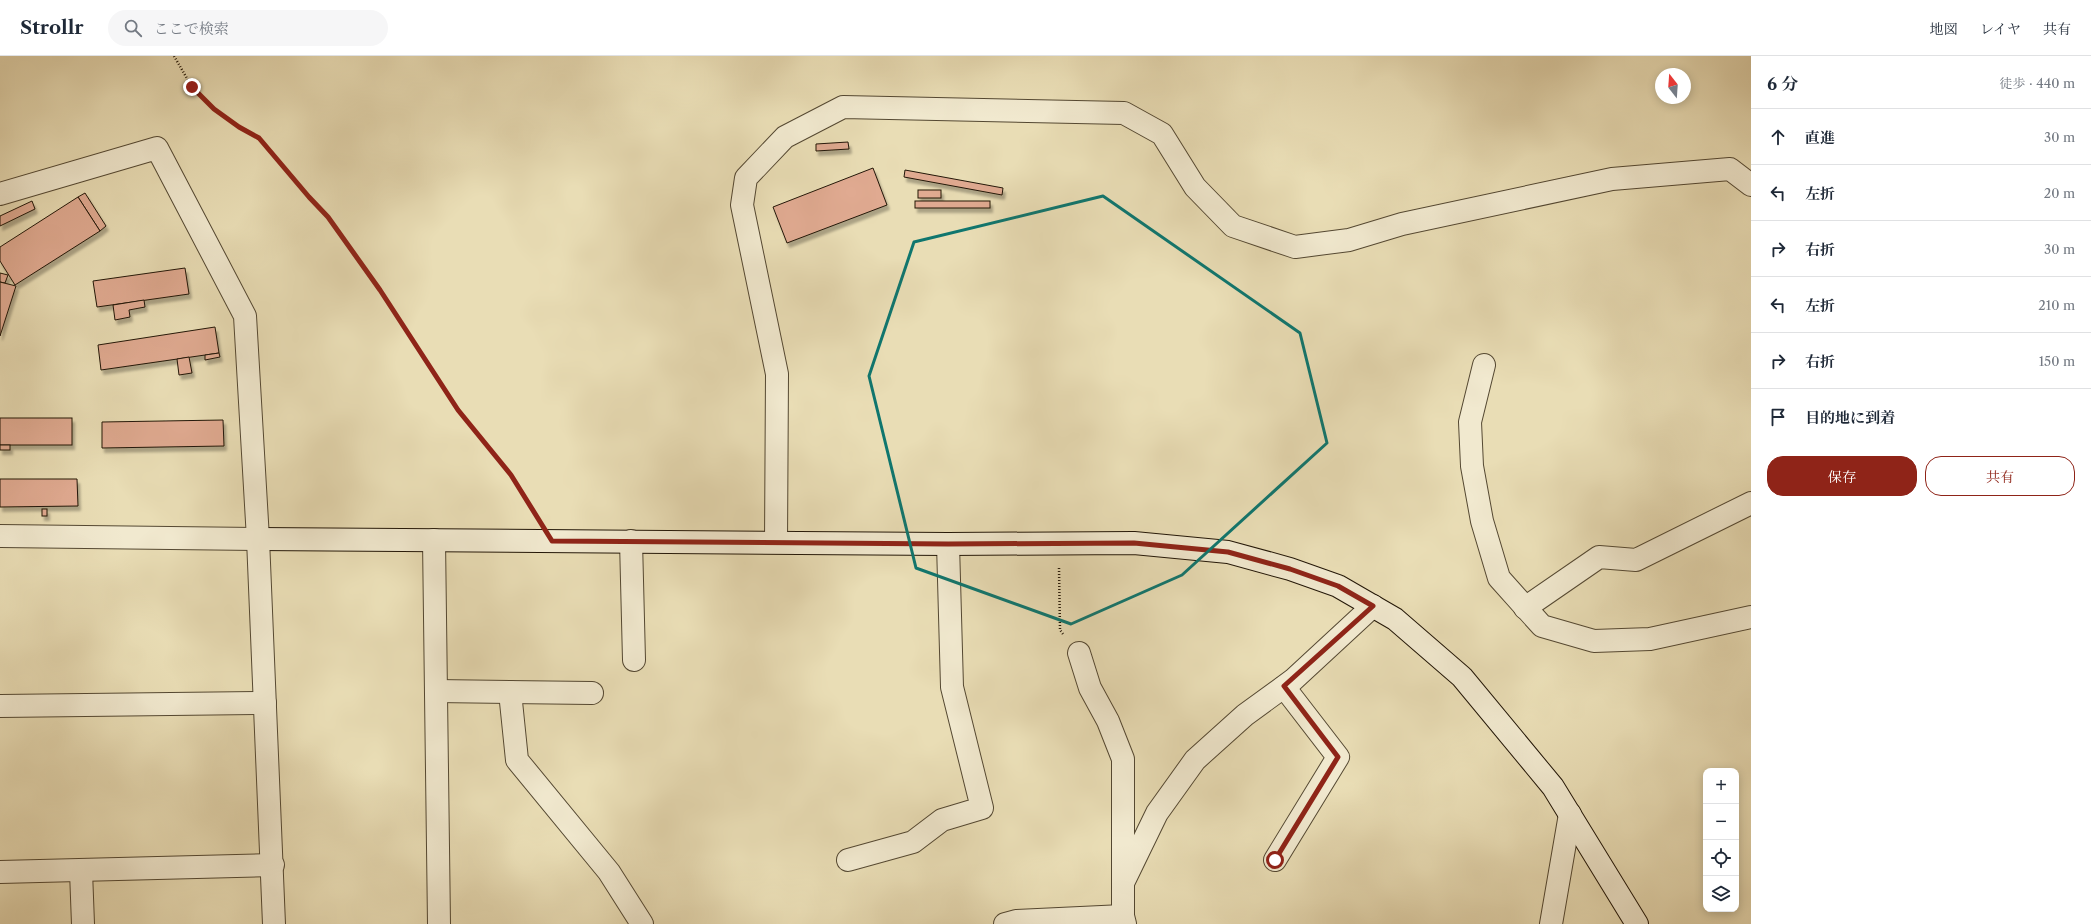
<!DOCTYPE html>
<html lang="ja">
<meta charset="utf-8">
<style>
body{margin:0;font-family:"Libre Caslon Text","Noto Serif JP",serif;background:#f6f6f7;color:#1f2937}
.controls{position:absolute;right:12px;bottom:12px;display:grid;overflow:hidden;border-radius:8px;box-shadow:0 2px 10px #0003}
.controls button{width:36px;height:36px;display:grid;place-items:center;padding:0;border:0;border-bottom:1px solid #e0e1e3;background:#fff;color:#1f2937;font:20px sans-serif}
.compass{position:absolute;left:1655px;top:12px;width:36px;height:36px;border-radius:50%;background:#fff;box-shadow:0 2px 10px #0003;rotate:343deg}
.stop{position:absolute;width:12px;height:12px;margin:-9px;border:3px solid #8f2418;border-radius:50%;background:#fff}
.stop.end{background:#8f2418;border-color:#fff;box-shadow:0 1px 4px #0008}
.list{margin:0;padding:0;list-style:none}
h2{display:flex;justify-content:space-between;align-items:center;height:52px;margin:0;padding:0 16px;font-size:17px}
h2 small{font-size:13px;font-weight:400;color:#747a83}
.list li{display:grid;grid-template-columns:26px 1fr auto;gap:12px;align-items:center;box-sizing:border-box;height:56px;padding:0 16px;border-top:1px solid #e0e1e3}
.list b{display:block;font-size:15px;white-space:nowrap}
.list em{font-size:13px;font-style:normal;color:#747a83}
.actions{display:flex;gap:8px;padding:12px 16px}
.actions a{flex:1;padding:9px 0;border:1px solid #8f2418;border-radius:16px;text-align:center;font-size:14px;color:#8f2418}
.actions .main{background:#8f2418;color:#fff}
.icon{flex:none;width:22px;height:22px;fill:none;stroke:currentColor;stroke-width:2;stroke-linecap:round;stroke-linejoin:round}
.map{position:relative;flex:none;width:1751px;height:868px;overflow:hidden}
header{display:flex;align-items:center;gap:24px;box-sizing:border-box;height:56px;padding:0 20px;background:#fff;border-bottom:1px solid #e0e1e3}
header strong{font-size:19px}
nav{display:flex;gap:22px;margin-inline-start:auto;font-size:14px}
.search{width:280px;height:36px;background:#f6f6f7;display:flex;align-items:center;gap:10px;box-sizing:border-box;padding:0 14px;border-radius:22px;color:#747a83;font-size:15px}
main{display:flex}
aside{flex:1;background:#fff}
.map>svg:first-child{display:block}
.building{fill:#e0aa91;stroke:#221607;filter:url(#shadow)}
.lines{fill:none;stroke-linecap:round;stroke-linejoin:round}
.street-casing{stroke:#544832;stroke-width:24}
.secondary-casing{stroke:#221607;stroke-width:24}
.path{stroke:#221607;stroke-width:2.5;stroke-dasharray:1 2;stroke-linecap:butt}
.street{stroke:#f1e9cf;stroke-width:22}
.secondary{stroke:#f1e9cf;stroke-width:22}
.route{stroke:#8f2418;stroke-width:5}
.marked{fill:none;stroke:#0f766e;stroke-width:3;stroke-linejoin:round}
</style>
<header>
<strong>Strollr</strong>
<div class="search"><svg class="icon" aria-label="search" viewBox="0 0 24 24"><circle cx="10" cy="10" r="6"/><path d="M15 15l6 6"/></svg>ここで検索</div>
<nav><a>地図</a><a>レイヤ</a><a>共有</a></nav>
</header>
<main>
<div class="map">
<svg width="1751" height="868" viewBox="0 0 1751 868">
<defs>
<filter id="shadow"><feDropShadow dx="2.5" dy="4.5" stdDeviation="1" flood-color="#0004"/></filter>
</defs>
<rect width="100%" height="100%" fill="#e9ddb5"/>
<filter id="stains"><feTurbulence type="fractalNoise" baseFrequency=".005" numOctaves="4"/><feColorMatrix values="0 0 0 0 .2 0 0 0 0 .09 0 0 0 0 .02 0 0 0 .5 -.17"/></filter>
<radialGradient id="worn" r=".72"><stop offset=".6" stop-color="#630" stop-opacity="0"/><stop offset="1" stop-color="#630" stop-opacity=".3"/></radialGradient>
<g class="building">
<polygon points="848,86 849,93 816,95 816,88"/>
<polygon points="873,112 887,149 787,187 773,151"/>
<polygon points="905,114 1003,132 1002,139 904,121"/>
<rect x="918" y="134" width="23" height="8"/>
<polygon points="85,137 106,170 100,175 78,141"/>
<polygon points="78,141 100,175 15,229 0,205 0,191"/>
<polygon points="32,145 35,153 0,170 0,160"/>
<rect x="915" y="145" width="75" height="7"/>
<polygon points="185,212 189,238 97,251 93,225"/>
<polygon points="0,217 8,219 5,227 0,226"/>
<polygon points="0,226 16,230 0,280"/>
<polygon points="144,244 145,251 129,254 130,261 115,264 113,249"/>
<polygon points="215,271 219,297 101,314 98,289"/>
<polygon points="219,297 220,301 205,304 205,299"/>
<polygon points="189,301 192,317 179,319 177,303"/>
<rect x="0" y="362" width="72" height="27"/>
<polygon points="223,364 224,390 102,392 102,366"/>
<rect x="0" y="389" width="10" height="5"/>
<polygon points="0,423 77,423 78,450 0,451"/>
<rect x="42" y="453" width="5" height="7"/>
</g>
<g class="lines">
<g class="street-casing">
<g id="street">
<polyline points="0,138 157,92 245,260 258,483 274,868"/>
<polyline points="1484,309 1470,366 1472,410 1482,465 1499,522 1542,570 1594,585 1650,583 1751,561"/>
<polyline points="0,480 258,483"/>
<polyline points="434,484 439,868"/>
<polyline points="631,485 634,604"/>
<polyline points="776,486 777,318 742,149 746,122 785,81 843,51 1124,57 1162,78 1195,131 1233,170 1295,191 1349,184 1402,168 1612,123 1730,113 1751,129"/>
<polyline points="1525,552 1599,501 1636,504 1751,447"/>
<polyline points="1079,597 1090,632 1108,665 1123,703 1123,860"/>
<polyline points="436,635 592,637"/>
<polyline points="510,636 517,704 609,816 642,868"/>
<polyline points="0,650 265,647"/>
<polyline points="848,804 913,786 942,764 982,752 952,631 948,488"/>
<polyline points="1275,804 1338,701 1284,631"/>
<polyline points="81,815 83,868"/>
<polyline points="0,816 273,809"/>
<polyline points="1123,827 1157,757 1195,704 1245,659 1293,624 1373,550"/>
<polyline points="1005,868 1016,865 1123,860 1125,868"/>
<polyline points="1551,868 1570,758"/>
</g>
</g>
<g class="secondary-casing">
<polyline id="secondary" points="258,483 948,488 1134,487 1228,496 1290,513 1338,530 1395,563 1462,621 1553,731 1637,868"/>
</g>
<g class="path">
<polyline points="174,0 192,31 214,53 239,71 259,82 309,141 328,161 380,234 458,354 511,419 537,460"/>
<polyline points="1059,512 1060,574 1063,578"/>
</g>
<use href="#street" class="street"/>
<use href="#secondary" class="secondary"/>
</g>
<g class="lines">
<polyline class="route" points="192,31 214,53 239,71 259,82 309,141 328,161 380,234 458,354 511,419 552,485 948,488 1134,487 1228,496 1290,513 1338,530 1373,550 1284,630 1338,701 1275,804"/>
</g>
<path class="marked" d="M1103,140L1300,277L1327,387L1182,519L1071,568L916,512L869,320L914,186Z"/>
<rect width="100%" height="100%" filter="url(#stains)"/>
<rect width="100%" height="100%" fill="url(#worn)"/>
</svg>
<div class="controls">
<button>+</button>
<button>−</button>
<button><svg class="icon" aria-label="locate" viewBox="0 0 24 24"><circle cx="12" cy="12" r="6"/><path d="M12 2v4M12 18v4M2 12h4M18 12h4"/></svg></button>
<button><svg class="icon" aria-label="layers" viewBox="0 0 24 24"><path d="M12 4l9 5-9 5-9-5zM3 14l9 5 9-5"/></svg></button>
</div>
<svg class="compass" viewBox="-18 -18 36 36"><path d="M0-13l5 13h-10z" fill="#e53935"/><path d="M0 13l5-13h-10z" fill="#747a83"/></svg>
<div class="stop" style="left:1275px;top:804px"></div>
<div class="stop end" style="left:192px;top:31px"></div>
</div>
<aside>
<h2>6 分<small>徒歩 · 440 m</small></h2>
<ul class="list">
<li><svg class="icon" aria-label="ahead" viewBox="0 0 24 24"><path d="M12 20V5M6 11l6-6 6 6"/></svg><div><b>直進</b></div><em>30 m</em></li>
<li><svg class="icon" aria-label="left" viewBox="0 0 24 24"><path d="M17 20v-9H6M10 6l-5 5 5 5"/></svg><div><b>左折</b></div><em>20 m</em></li>
<li><svg class="icon" aria-label="right" viewBox="0 0 24 24"><path d="M7 20v-9h11M14 6l5 5-5 5"/></svg><div><b>右折</b></div><em>30 m</em></li>
<li><svg class="icon" aria-label="left" viewBox="0 0 24 24"><path d="M17 20v-9H6M10 6l-5 5 5 5"/></svg><div><b>左折</b></div><em>210 m</em></li>
<li><svg class="icon" aria-label="right" viewBox="0 0 24 24"><path d="M7 20v-9h11M14 6l5 5-5 5"/></svg><div><b>右折</b></div><em>150 m</em></li>
<li><svg class="icon" aria-label="arrive" viewBox="0 0 24 24"><path d="M6 21V4h12l-3 4 3 4H6"/></svg><div><b>目的地に到着</b></div></li>
</ul>
<div class="actions"><a class="main">保存</a><a>共有</a></div>
</aside>
</main>
